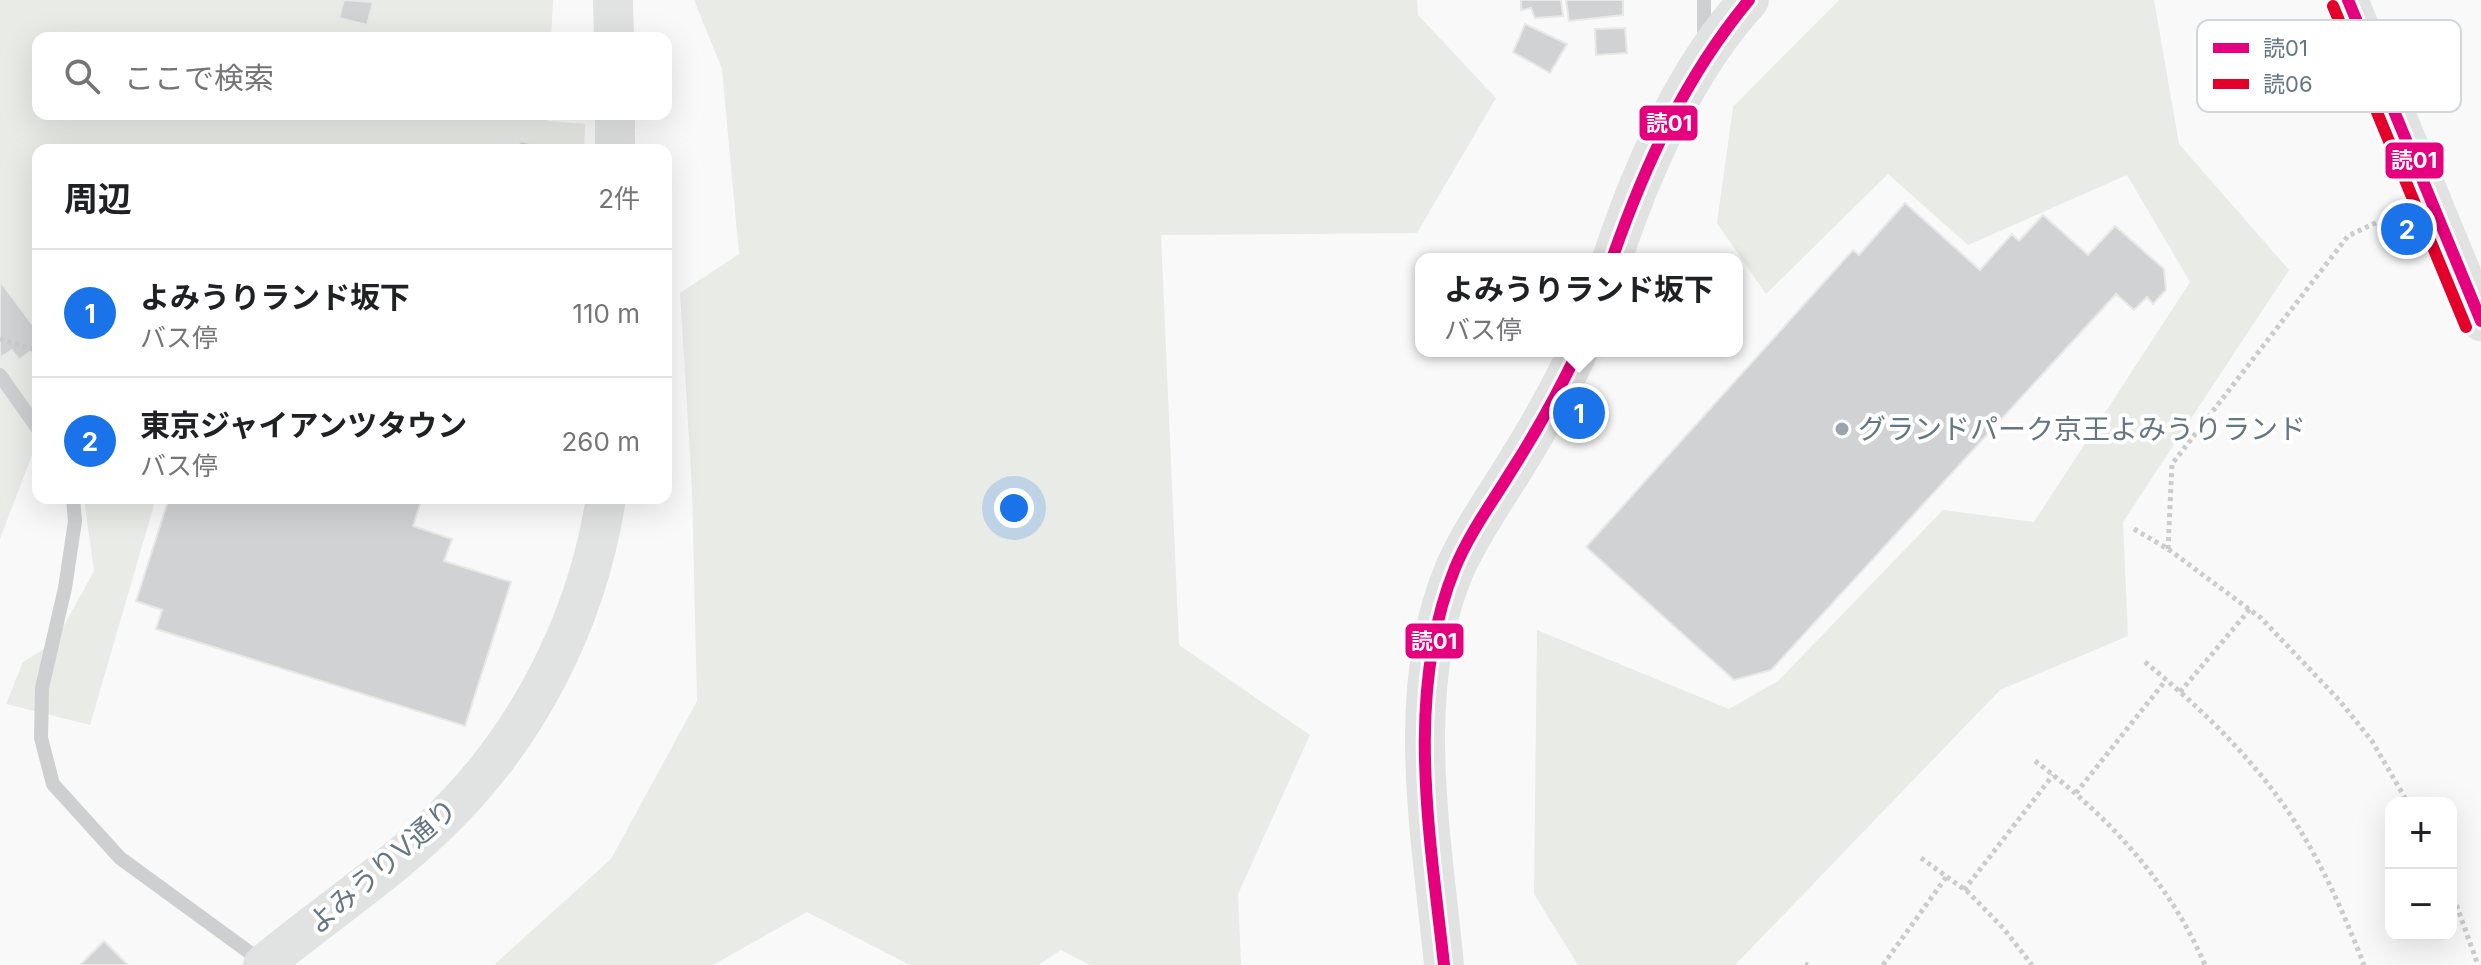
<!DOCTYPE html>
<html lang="ja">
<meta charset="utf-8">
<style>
body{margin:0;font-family:Inter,"Noto Sans JP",sans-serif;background:#f2f2f2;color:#202124}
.controls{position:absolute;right:24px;bottom:24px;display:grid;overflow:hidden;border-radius:16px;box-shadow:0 8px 32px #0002}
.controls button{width:72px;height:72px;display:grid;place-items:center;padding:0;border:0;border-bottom:2px solid #e0e0e0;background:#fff;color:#202124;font:40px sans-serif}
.you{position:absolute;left:1014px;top:508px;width:28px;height:28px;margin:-20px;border:6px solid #fff;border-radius:50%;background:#1a73e8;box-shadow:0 0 0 12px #1a73e833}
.badge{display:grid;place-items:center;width:52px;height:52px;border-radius:50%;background:#1a73e8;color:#fff;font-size:26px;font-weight:700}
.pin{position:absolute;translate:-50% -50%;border:4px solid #fff;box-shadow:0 2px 8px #0006}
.popup{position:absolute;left:1415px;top:253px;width:328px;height:104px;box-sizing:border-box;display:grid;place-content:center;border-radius:16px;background:#fff;filter:drop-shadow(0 2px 6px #0005);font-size:26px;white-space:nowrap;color:#757577}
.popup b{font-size:30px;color:#202124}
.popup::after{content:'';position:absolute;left:50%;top:100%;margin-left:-16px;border:16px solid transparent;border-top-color:#fff}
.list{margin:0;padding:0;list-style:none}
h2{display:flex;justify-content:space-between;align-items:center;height:104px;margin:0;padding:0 32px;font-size:34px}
h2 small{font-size:26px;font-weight:400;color:#757577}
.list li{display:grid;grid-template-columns:52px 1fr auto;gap:24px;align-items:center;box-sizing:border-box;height:128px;padding:0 32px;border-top:2px solid #e0e0e0}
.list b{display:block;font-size:30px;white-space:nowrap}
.list p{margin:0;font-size:26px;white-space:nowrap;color:#757577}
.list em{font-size:26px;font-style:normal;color:#757577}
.icon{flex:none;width:44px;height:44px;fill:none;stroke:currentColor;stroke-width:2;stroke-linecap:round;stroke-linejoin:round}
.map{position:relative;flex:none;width:2481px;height:965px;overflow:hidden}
.search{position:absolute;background:#fff;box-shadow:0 8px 32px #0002;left:32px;top:32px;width:640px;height:88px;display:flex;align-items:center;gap:20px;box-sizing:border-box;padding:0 28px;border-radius:16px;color:#757577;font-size:30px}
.panel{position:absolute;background:#fff;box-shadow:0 8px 32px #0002;left:32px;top:144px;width:640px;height:360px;border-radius:16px}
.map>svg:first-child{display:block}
.green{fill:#e8ebe6}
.building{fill:#d0d2d3;stroke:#e8e8e8;stroke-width:2}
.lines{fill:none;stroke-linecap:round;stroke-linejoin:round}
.path{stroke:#cbcccd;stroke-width:5;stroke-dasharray:4 4;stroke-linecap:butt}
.lane{stroke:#cecfd0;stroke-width:14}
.secondary{stroke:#e1e2e2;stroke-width:40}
.bus-1-casing{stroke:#fff;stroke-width:18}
.bus-2-casing{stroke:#fff;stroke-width:18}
.bus-1{stroke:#e5007d;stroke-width:12}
.bus-2{stroke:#e4002b;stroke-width:12}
.poi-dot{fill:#99a4ac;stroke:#fff;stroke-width:3}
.labels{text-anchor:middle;stroke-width:8;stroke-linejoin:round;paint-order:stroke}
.poi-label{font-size:28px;fill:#657683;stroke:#fff;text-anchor:start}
.street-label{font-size:28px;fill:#657683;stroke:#fff}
.key{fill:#fff;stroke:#d1d6da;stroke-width:2}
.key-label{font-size:22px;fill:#657683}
.line-badge{stroke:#fff;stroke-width:3}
.badge-label{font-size:22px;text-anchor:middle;font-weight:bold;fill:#fff}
</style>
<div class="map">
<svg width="2481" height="965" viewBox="0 0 2481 965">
<rect width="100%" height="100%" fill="#f9f9f9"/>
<g class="green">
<polygon points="0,0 553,0 551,38 38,38 38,114 548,114 548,121 585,124 584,150 38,150 38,439 0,539"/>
<polygon points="694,0 1417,0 1418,15 1496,98 1417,233 1161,235 1179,645 1310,735 1238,894 1241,965 1090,965 1061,950 1038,965 910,965 807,912 713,965 494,965 611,859 697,701 692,488 680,293 739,254 722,69"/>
<polygon points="1839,0 2154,0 2179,144 2289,270 2123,522 2128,636 2000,690 1735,965 1578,965 1534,894 1537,630 1729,709 1778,681 1943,510 2034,522 2190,282 2127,175 1968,245 1888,174 1766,294 1717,223 1733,107"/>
<polygon points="84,498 156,498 90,725 6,704 23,662 55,642 94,571"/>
</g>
<g class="building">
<polygon points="344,0 373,2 367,25 339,18"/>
<polygon points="1521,0 1561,0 1563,16 1535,18 1531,8 1521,10"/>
<polygon points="1566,0 1623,0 1623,15 1569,21"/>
<polygon points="1525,24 1567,44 1550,73 1513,52"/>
<polygon points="1625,28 1627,53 1596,55 1595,29"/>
<polygon points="520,141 549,147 549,150 518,150"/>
<polygon points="1905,203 1980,270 2012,234 2019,241 2043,215 2088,255 2115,226 2164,269 2166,290 2153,304 2147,297 2134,310 2116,294 1771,670 1734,680 1586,547 1853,250 1859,255"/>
<polygon points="0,281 38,332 38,346 19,360 12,350 1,357 0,355"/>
<polygon points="169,498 422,498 413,526 452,539 444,561 511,582 465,726 156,629 162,610 136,601"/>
<polygon points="104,941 128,965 80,965"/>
</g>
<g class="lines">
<g class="path">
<polyline points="0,339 38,351"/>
<polyline points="2134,529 2168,549 2261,618 2339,700 2372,741 2408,803"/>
<polyline points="2168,549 2172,464 2348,236 2396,213"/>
<path d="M2145,662C2201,708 2256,761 2295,822C2323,866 2345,916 2364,965"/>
<polyline points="2180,692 2250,609"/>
<path d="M2035,761C2107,815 2169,881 2205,965"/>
<polyline points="2076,793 2166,680"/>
<polyline points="1921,858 1968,892 2004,929 2032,965"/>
<polyline points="1964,890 2053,775"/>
<polyline points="2451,890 2478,965"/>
<polyline points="1805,964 1808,965"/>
<polyline points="1883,965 1947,876"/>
</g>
<g class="lane">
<polyline points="1704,0 1704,40"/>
<polyline points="0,375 38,429"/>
<polyline points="73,498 75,521 65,588 42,688 41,738 53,784 120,858 264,963"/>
</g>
<g class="secondary">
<polyline points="613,0 614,38"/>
<polyline points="2348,0 2481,321"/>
<polyline points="615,114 615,150"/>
<path d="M1612,259C1642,169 1685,70 1749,0"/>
<path d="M263,965C319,918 381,878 434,827C526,741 587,622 606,498"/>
<path d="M1444,965C1432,838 1403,690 1455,568C1470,535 1491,504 1510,474C1535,434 1559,394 1578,351"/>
</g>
<g class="bus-1-casing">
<g id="bus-1">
<polyline points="2348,0 2481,321"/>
<path d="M1612,259C1645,165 1685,77 1749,0"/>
<path d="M1444,965C1430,835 1404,693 1455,568C1469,534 1491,504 1510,473C1535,434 1558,393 1578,351"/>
</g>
</g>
<g class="bus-2-casing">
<polyline id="bus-2" points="2333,6 2466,327"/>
</g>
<use href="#bus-1" class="bus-1"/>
<use href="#bus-2" class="bus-2"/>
</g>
<circle class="poi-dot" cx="1842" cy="429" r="8"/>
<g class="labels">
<g class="poi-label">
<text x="1858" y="439">グランドパーク京王よみうりランド</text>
</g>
<g class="street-label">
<text transform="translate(382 866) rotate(-41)" y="10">よみうりV通り</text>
</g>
</g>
<rect x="2197" y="20" width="264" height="92" rx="12" class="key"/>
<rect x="2213" y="43" width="36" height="10" fill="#e5007d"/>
<rect x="2213" y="79" width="36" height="10" fill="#e4002b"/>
<g class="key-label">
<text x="2263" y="56">読01</text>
<text x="2263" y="92">読06</text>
</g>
<g class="line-badge">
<rect x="1638" y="104" width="61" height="38" rx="8" fill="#e5007d"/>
<rect x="2384" y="141" width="61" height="39" rx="8" fill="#e5007d"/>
<rect x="1404" y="622" width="61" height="38" rx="8" fill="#e5007d"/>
</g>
<g class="badge-label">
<text x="1669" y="131">読01</text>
<text x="2414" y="168">読01</text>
<text x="1434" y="649">読01</text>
</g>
</svg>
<div class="controls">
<button>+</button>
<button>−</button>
</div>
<div class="you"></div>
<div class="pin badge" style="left:1579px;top:413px">1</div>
<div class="popup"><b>よみうりランド坂下</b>バス停</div>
<div class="pin badge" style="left:2407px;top:229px">2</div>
<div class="search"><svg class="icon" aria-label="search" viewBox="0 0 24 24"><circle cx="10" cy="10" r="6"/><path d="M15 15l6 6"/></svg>ここで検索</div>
<section class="panel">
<h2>周辺<small>2件</small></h2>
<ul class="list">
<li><span class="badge">1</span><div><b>よみうりランド坂下</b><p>バス停</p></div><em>110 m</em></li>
<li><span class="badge">2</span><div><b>東京ジャイアンツタウン</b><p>バス停</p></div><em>260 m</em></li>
</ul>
</section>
</div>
